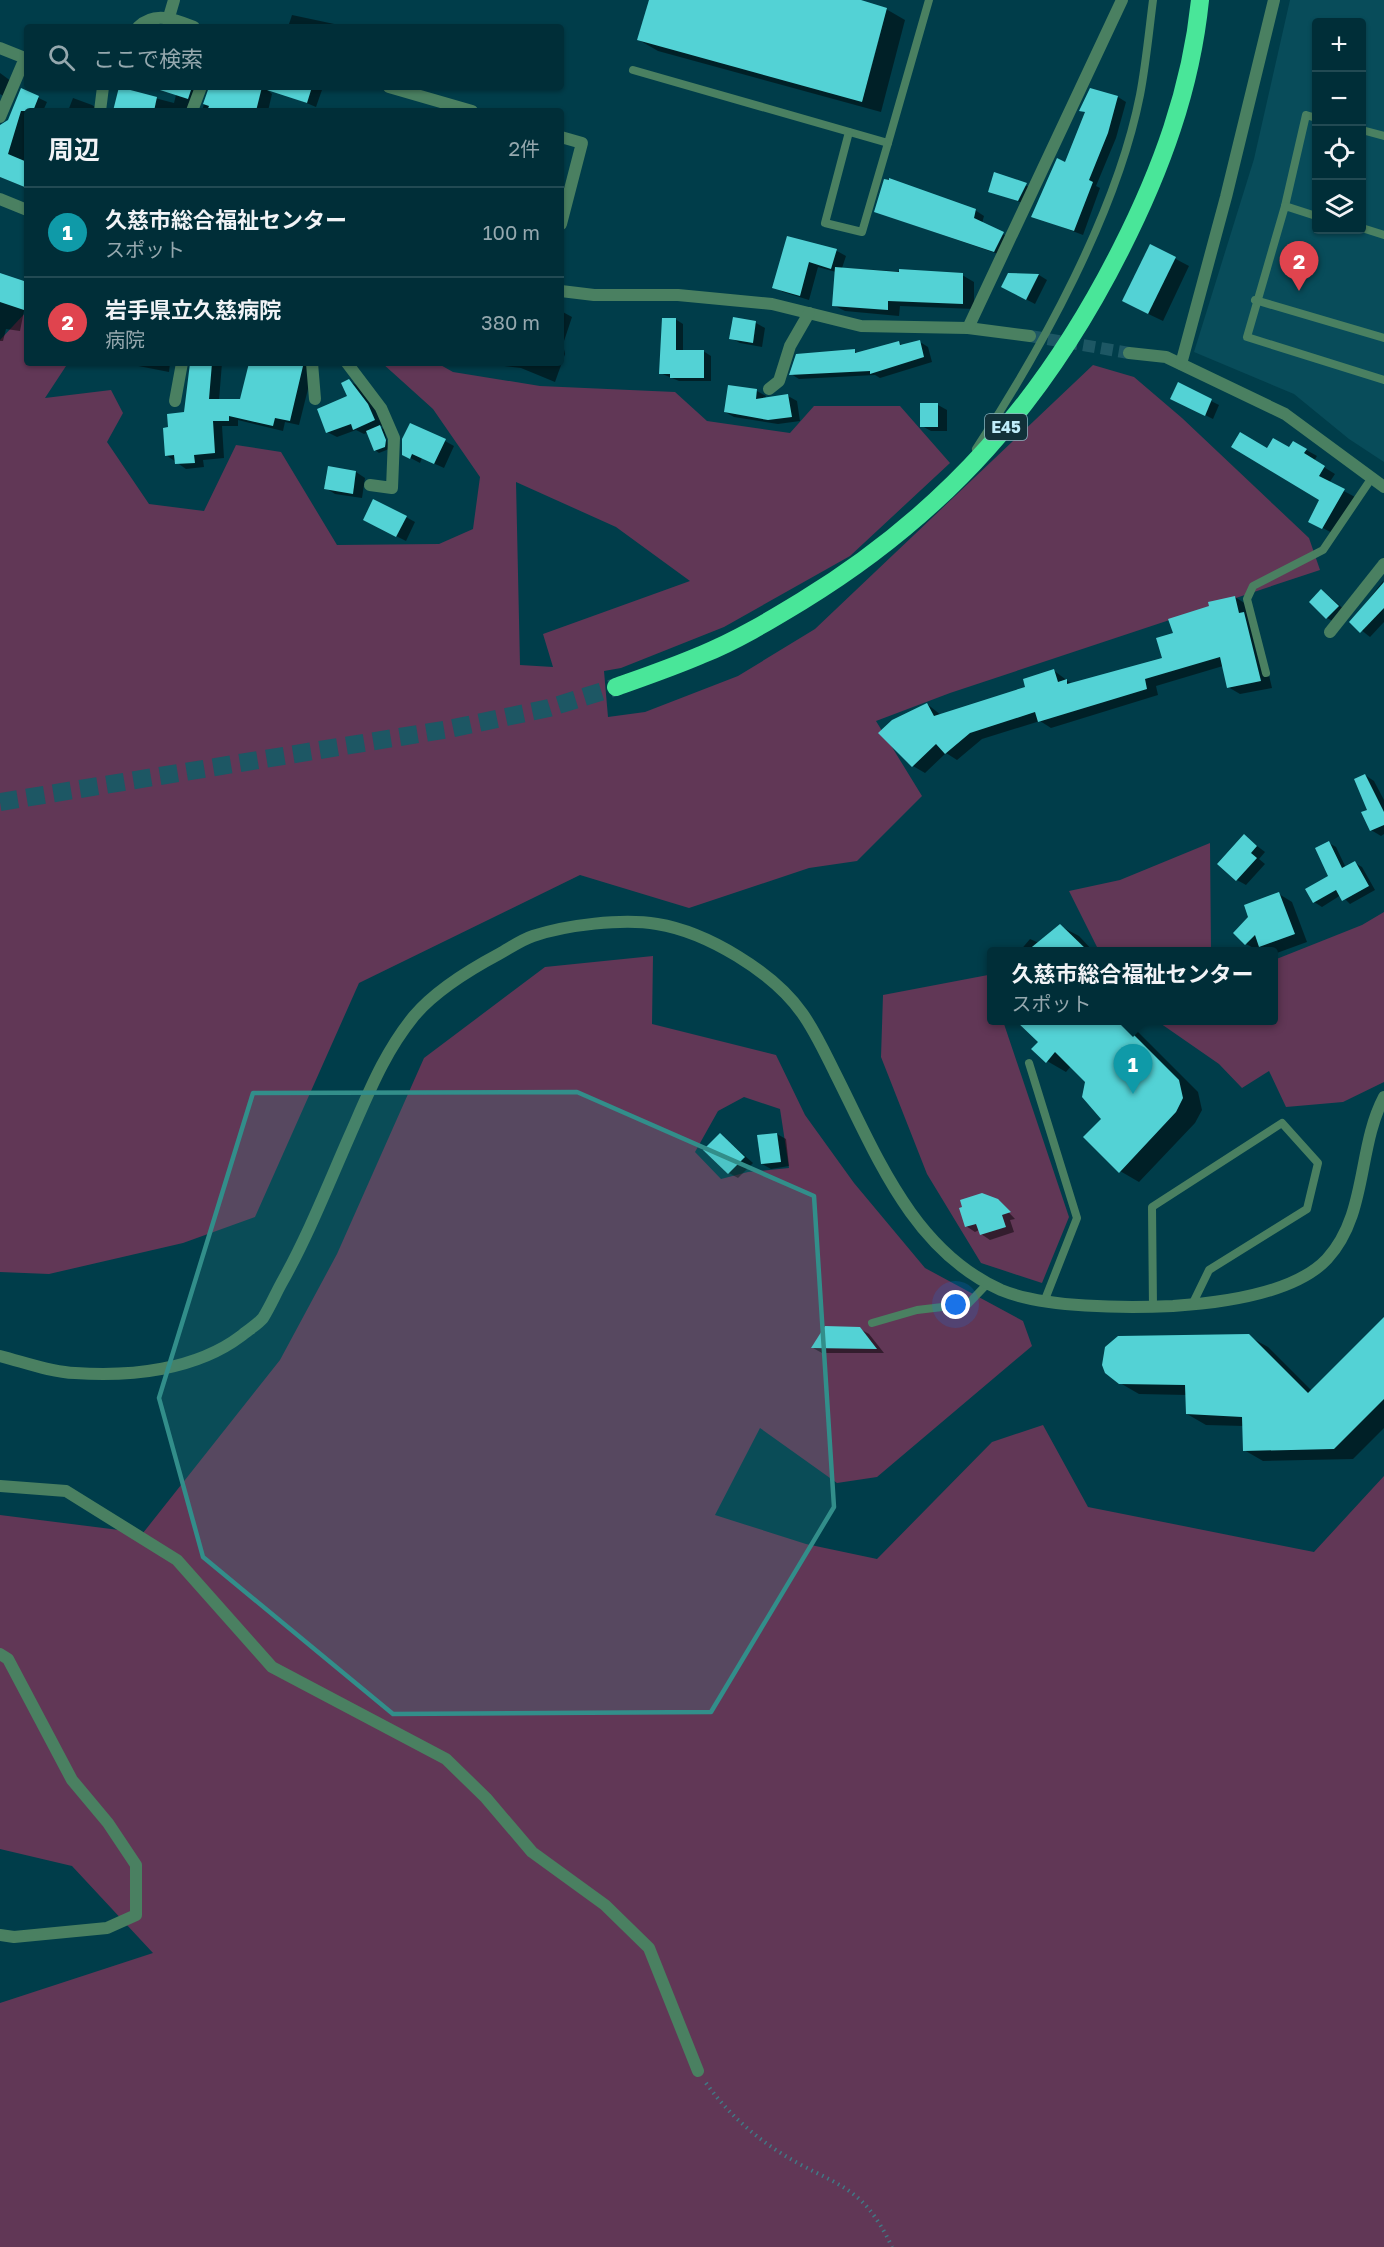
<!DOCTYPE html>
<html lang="ja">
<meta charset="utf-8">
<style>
body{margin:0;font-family:"Golos Text","Noto Sans JP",sans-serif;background:#0a3640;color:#f1f3f6}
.controls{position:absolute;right:18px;top:18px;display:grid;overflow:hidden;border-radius:6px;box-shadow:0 2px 4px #0004}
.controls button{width:54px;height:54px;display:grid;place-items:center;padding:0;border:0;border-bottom:2px solid #224a53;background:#002e38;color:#f1f3f6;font:30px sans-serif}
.you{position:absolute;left:956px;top:1305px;width:21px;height:21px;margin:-15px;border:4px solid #fff;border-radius:50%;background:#1a73e8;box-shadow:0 0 0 9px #1a73e833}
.badge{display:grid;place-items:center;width:39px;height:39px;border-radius:50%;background:#8abfa5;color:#fff;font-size:20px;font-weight:700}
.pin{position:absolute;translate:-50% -50px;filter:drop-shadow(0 2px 3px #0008)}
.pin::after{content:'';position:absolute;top:32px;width:21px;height:18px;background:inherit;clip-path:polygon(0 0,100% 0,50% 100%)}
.popup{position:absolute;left:987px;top:947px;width:291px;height:78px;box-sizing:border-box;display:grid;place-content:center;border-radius:6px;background:#002e38;filter:drop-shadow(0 2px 4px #0005);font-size:20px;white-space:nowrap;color:#95a8ae}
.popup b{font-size:22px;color:#f1f3f6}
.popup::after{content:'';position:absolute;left:50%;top:100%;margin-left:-12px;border:12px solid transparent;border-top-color:#002e38}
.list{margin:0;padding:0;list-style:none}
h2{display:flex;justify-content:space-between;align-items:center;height:78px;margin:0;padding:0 24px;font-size:26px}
h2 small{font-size:20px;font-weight:400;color:#95a8ae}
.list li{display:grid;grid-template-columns:39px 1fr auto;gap:18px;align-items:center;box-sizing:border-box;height:90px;padding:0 24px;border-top:2px solid #224a53}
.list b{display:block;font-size:22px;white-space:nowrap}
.list p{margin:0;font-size:20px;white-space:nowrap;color:#95a8ae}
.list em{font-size:20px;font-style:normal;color:#95a8ae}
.icon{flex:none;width:33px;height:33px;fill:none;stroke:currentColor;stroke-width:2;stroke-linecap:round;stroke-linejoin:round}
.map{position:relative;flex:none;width:1384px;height:2247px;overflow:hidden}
.search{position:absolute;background:#002e38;box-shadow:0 2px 4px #0004;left:24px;top:24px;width:540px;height:66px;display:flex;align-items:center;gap:15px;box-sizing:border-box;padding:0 21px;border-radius:6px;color:#95a8ae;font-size:22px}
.panel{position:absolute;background:#002e38;box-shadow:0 2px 4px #0004;left:24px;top:108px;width:540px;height:258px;border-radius:6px}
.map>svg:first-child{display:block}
.built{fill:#084c5a;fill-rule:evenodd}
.green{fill:#613756;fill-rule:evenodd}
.shadow{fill:#0007}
.building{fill:#53d2d5}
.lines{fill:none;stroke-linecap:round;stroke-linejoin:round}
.minor-tunnel{stroke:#1d5764;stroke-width:12;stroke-dasharray:12 6;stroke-linecap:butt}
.motorway-tunnel{stroke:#1d5764;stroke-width:18;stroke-dasharray:18 9;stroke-linecap:butt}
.path{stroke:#417885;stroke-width:4;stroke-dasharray:1.5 4.5;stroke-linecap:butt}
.service{stroke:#4a8061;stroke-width:8}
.minor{stroke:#4a8061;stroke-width:12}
.tertiary{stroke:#4a8061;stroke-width:12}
.motorway{stroke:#49e699;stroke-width:18}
.marked{fill:#328e8a;fill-opacity:0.2;stroke:#328e8a;stroke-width:4.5;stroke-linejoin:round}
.labels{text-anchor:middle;stroke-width:6;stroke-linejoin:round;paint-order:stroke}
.shield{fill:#113139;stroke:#8cb5c0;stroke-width:1.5}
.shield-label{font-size:16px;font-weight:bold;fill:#c0edfa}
</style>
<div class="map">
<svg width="1384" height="2247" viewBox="0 0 1384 2247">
<rect width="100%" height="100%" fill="#003d4a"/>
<path class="built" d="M1290,0H1384V462L1349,439L1294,394L1194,352L1254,159ZM1316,22H1362V230H1316Z"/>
<g class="green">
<path d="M27,311V363H68L45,398L111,390L123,413L107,442L149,504L204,511L236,445L281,452L337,545L439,544L473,529L480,477L433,409L382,363H437L453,372L540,386L675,392L707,421L790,433L814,406H900L950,463L850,556L724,627L621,668L604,671L608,717L645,712L738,676L815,629L1093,365L1134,377L1182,418L1309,538L1320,570L950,693L876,721L922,796L857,861L809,868L689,908L580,875L359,983L255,1217L183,1243L49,1274L0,1272V340ZM516,482L616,527L690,581L543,634L553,667L520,665Z"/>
<polygon points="1210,843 1211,951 1099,951 1069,891 1120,880"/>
<polygon points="1384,912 1384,1082 1343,1102 1286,1107 1269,1071 1242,1088 1219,1064 1157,1021 1274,1020 1274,960 1362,925"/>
<path d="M653,956L652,1024L776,1055L805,1115L854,1183L925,1268L1023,1321L1032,1346L877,1477L837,1483L760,1428L715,1515L806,1544L877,1559L992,1442L1043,1425L1088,1507L1314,1552L1384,1476V2247H0V2003L153,1953L72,1866L0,1849V1515L143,1533L280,1360L337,1254L424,1058L545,967ZM744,1097L780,1109L789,1168L748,1172L721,1179L695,1152L718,1111Z"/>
<polygon points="988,975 992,986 992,1020 1003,1021 1069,1217 1042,1283 981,1263 927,1174 881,1057 883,995"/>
</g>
<g class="shadow">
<polygon points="651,0 855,0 886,9 905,20 881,112 658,51 639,40"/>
<polygon points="292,15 339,25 343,27 288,27"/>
<polygon points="0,73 15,84 9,99 0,94"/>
<polygon points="178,87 206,87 196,111 115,111 120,89 174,103"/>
<polygon points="209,87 264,87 272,94 268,111 202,111"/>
<polygon points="295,87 323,87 316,107 292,97"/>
<polygon points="22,90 47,102 43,111 27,111 27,188 0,177 0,148"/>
<polygon points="1118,97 1126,102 1116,138 1096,186 1100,188 1083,235 1033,216 1066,164 1086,113 1081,110"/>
<polygon points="73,98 92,105 101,111 68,111"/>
<polygon points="995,174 1035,189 1028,205 990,191"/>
<polygon points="975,210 984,216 982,223 1012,239 1004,256 876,212"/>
<polygon points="788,237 837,251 846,256 842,268 962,275 974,282 974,309 900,306 899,316 845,311 833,305 836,272 818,267 809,300 783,292 774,287"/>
<polygon points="1151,246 1189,266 1163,321 1138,309"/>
<polygon points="0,275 27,284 27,312 24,311 20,331 6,329 3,341 0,341"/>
<polygon points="1009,275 1039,275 1047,280 1035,304 1012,292"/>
<polygon points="561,311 572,317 563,344 565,354 555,382 521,368 481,363 561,363"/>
<polygon points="675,319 683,324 683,352 703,351 711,356 711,381 679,381 660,373"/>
<polygon points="734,319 756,323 765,328 762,347 740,343 731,338"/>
<polygon points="920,342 928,347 932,362 880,378 875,375 799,379 791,374 854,351 860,354 899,343 904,346"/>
<polygon points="123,363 170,363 169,372"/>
<polygon points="190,363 222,363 219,400 241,400 250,367 243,363 309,363 312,373 299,425 285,422 283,431 238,420 238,426 222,426 224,458 203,460 204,467 186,469 166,455 170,429 186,414"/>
<polygon points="349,381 358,386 377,411 383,425 379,427 384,429 389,449 379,453 375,450 368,432 364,434 356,430 337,437 327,432 349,397"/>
<polygon points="1179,385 1219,405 1213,419 1179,402"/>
<polygon points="757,391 766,396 765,399 788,396 797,401 800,421 778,424 734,417 725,412"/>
<polygon points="938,405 947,410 947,431 931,431 922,426"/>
<polygon points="445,441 454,446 444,468 422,458 420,463 403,454"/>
<polygon points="1294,443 1317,456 1314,461 1335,474 1329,483 1355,497 1334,534 1321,527 1321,500 1268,450 1290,449"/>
<polygon points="356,472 365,478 362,498 335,494 326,488"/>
<polygon points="406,517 415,522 406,541 374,525"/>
<polygon points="1383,581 1384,622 1370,637 1351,622"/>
<polygon points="1322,590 1347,612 1336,623 1327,618"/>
<polygon points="1235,597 1246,604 1256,620 1272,688 1240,694 1228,687 1223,666 1156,686 1158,695 1051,728 1040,721 982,739 957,760 946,753 925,773 913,766 880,733 927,704 941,715 1027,688 1053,670 1072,684 1163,659 1175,634"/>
<polygon points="1365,775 1374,781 1384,800 1384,834 1381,836 1371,830"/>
<polygon points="1244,836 1265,852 1259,859 1265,864 1246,885 1237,880"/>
<polygon points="1329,843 1336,847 1346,868 1355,863 1362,867 1375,890 1350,904 1341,895 1322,907 1314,902 1330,876"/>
<polygon points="1279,894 1292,902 1307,942 1274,954 1263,948 1259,951 1246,944"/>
<polygon points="1060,926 1079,936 1094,952 1019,952 1030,939 1039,943"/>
<polygon points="1023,1020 1131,1020 1129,1023 1198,1092 1202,1110 1195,1123 1139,1182 1120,1171 1103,1119 1086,1082 1071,1066 1066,1072 1047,1061 1041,1041"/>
<polygon points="720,1134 753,1163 738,1178 729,1173"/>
<polygon points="777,1134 786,1139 789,1166 771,1169 762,1164"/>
<polygon points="997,1200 1015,1219 1010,1220 1014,1232 990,1240 981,1234 979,1230 975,1232 966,1226"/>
<polygon points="1384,1323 1384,1428 1353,1459 1263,1461 1244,1450 1244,1426 1206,1425 1187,1414 1187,1395 1139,1394 1120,1383 1248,1336 1268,1347 1312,1391"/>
<polygon points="860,1329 869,1334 884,1353 822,1353 813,1348"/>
</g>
<g class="building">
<polygon points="649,0 861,0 887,8 862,102 637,40"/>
<polygon points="119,87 157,97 154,111 113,111"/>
<polygon points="161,87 192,87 188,99 160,90"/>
<polygon points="209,87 262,87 256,111 239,108 238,111 207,111 209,106 203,104"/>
<polygon points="267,87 312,87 307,103 267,90"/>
<polygon points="21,88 39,96 33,111 21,111 8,154 27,162 27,188 0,177 0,125 8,120"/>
<polygon points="1090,88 1118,96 1108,133 1089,180 1093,182 1074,231 1031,217 1057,158 1065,162 1085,112 1079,111"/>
<polygon points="994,172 1027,183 1018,201 988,192"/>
<polygon points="889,178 976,209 974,218 1004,232 994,252 874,212 884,179 889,180"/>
<polygon points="787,236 837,249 831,269 809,262 800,296 772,288"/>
<polygon points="1150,244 1176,257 1148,314 1122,301"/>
<polygon points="835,267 899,272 899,269 963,273 963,304 888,301 888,310 832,306"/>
<polygon points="0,273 27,282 27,311 0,302"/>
<polygon points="1008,273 1039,274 1026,300 1001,287"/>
<polygon points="733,317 756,321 753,343 729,339"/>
<polygon points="662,318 676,318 676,350 704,350 704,378 670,378 670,374 659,374"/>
<polygon points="920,340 924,357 870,374 870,371 789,375 796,354 855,349 855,353 899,341 900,345"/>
<polygon points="190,363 212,363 209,399 240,399 249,363 293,363 303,366 290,421 275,418 273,426 229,416 229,421 213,421 215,453 194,455 195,463 175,464 174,455 165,456 163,428 168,427 167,414 184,412"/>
<polygon points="349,379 368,404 375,420 353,430 351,424 326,433 317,409 347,396 341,383"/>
<polygon points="1178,382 1212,399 1205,416 1170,399"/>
<polygon points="728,385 757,389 756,399 788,394 792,417 768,420 724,412"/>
<rect x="920" y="403" width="18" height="24"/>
<polygon points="410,423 446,439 434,464 412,454 410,459 402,455 402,439"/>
<polygon points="380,425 386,440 385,447 374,451 366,431"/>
<polygon points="1240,432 1267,448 1273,438 1289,447 1293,441 1307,449 1304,453 1325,466 1319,476 1345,489 1322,529 1308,522 1319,500 1231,447"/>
<polygon points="328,466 356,471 353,494 324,489"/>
<polygon points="373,499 407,516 396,537 363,520"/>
<polygon points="1384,582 1384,608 1360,633 1349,622"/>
<polygon points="1321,589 1339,606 1326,619 1309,602"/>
<polygon points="1235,596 1239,613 1244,612 1261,681 1227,688 1220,657 1145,679 1147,689 1038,722 1035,712 970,733 945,754 936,744 912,767 878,733 892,720 927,703 934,716 1025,687 1023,679 1054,669 1058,682 1067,679 1067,684 1162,658 1156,638 1173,633 1168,619 1209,606 1208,602"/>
<polygon points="1365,774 1384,812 1384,825 1370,831 1361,812 1367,810 1354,779"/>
<polygon points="1244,834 1257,846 1251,853 1257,858 1236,881 1217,864"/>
<polygon points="1329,841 1342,868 1355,861 1369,886 1342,901 1336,890 1313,903 1305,889 1328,876 1315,848"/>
<polygon points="1279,892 1295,934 1259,947 1255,935 1245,945 1233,933 1248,917 1244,905"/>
<polygon points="1060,924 1088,951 1027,951"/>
<polygon points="1015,1020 1119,1020 1179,1080 1183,1098 1176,1112 1119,1173 1083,1137 1101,1119 1082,1097 1085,1082 1055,1052 1046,1063 1031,1049 1038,1042"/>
<polygon points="720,1133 745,1157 728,1174 703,1150"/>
<polygon points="777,1133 781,1162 761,1164 757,1135"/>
<polygon points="982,1193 998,1199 1011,1212 1002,1215 1006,1227 980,1235 976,1224 965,1227 959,1208 962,1207 960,1200"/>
<polygon points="1384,1317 1384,1399 1334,1449 1243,1451 1242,1417 1186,1414 1185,1385 1119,1384 1105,1373 1102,1365 1105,1347 1118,1336 1249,1334 1308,1393"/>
<polygon points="825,1326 860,1327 877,1349 811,1348"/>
</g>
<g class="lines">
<polyline class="minor-tunnel" points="1030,336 1129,353"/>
<polyline class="motorway-tunnel" points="0,802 449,729 549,708 616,687"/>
<path class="path" d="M706,2083C726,2111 750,2133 779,2152C834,2187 861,2181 892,2247"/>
<g class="service">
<polyline points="633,70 888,143 929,0"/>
<polyline points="1362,130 1384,136"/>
<polyline points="849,132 825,223 862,232 888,143"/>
<polyline points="1285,206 1306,115 1316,118"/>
<polyline points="1316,216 1285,206 1247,337 1384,380"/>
<polyline points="1362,228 1384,235"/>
<polyline points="1255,300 1384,338"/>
<path d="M976,449C1041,350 1117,212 1140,95C1146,64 1149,31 1153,0"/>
<polyline points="1266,673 1247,599 1253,586 1323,550 1371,479"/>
<polyline points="1029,1063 1077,1218 1044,1302"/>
<polyline points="1153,1307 1152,1207 1282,1123 1318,1163 1307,1209 1209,1270 1192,1305"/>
<polyline points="872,1323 917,1310 968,1304 988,1283"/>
</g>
<g class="minor">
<polyline points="169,17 174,0"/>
<path d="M138,27C155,11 174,19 194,27"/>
<polyline points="0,48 25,58 0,117"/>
<polyline points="389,87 472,111"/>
<polyline points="100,111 103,87"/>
<polyline points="192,111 201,87"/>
<polyline points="561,137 582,143 561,224"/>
<polyline points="0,199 27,210"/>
<polyline points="561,291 594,295 678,295 772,304 861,326 968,328 1030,336"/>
<polyline points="968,328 1122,0"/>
<polyline points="1129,353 1166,357 1285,414 1384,487"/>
<polyline points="312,363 315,399"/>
<polyline points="347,363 381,408 394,438 392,488 370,485"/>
<polyline points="1181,364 1226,197 1274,0"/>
<polyline points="769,389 779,381 790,346 809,313"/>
<polyline points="175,401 182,363"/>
<polyline points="1330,632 1384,564"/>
<polyline points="0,1486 66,1491 177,1560 272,1667 446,1759 486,1798 532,1852 605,1905 649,1948 698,2071"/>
<polyline points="0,1654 8,1659 72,1780 108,1823 136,1865 136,1915 107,1928 14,1937 0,1935"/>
</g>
<path class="tertiary" d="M0,1356C24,1362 50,1372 75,1373C131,1377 196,1370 241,1336C248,1330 257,1325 263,1318C270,1307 275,1295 281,1284C308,1236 328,1185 350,1135C369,1092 384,1053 414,1016C436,990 469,970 499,954C510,948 521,940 533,936C566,925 623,918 657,924C707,932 773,972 802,1013C815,1031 825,1053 835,1073C876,1154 912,1250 1001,1290C1044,1308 1126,1308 1173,1306C1219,1303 1294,1294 1327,1259C1368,1214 1357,1148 1384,1097"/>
<path class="motorway" d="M616,687C644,677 673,667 701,655C736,641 769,621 802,601C946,513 1045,400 1121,249C1161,170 1191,89 1200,0"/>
</g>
<path class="marked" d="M577,1092L814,1196L834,1507L711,1712L393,1714L203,1557L159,1398L253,1093Z"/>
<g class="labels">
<rect class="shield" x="985" y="414" width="42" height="26" rx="4.5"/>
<g class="shield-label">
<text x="1006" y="433">E45</text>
</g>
</g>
</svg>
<div class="controls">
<button>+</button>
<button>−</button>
<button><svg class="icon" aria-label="locate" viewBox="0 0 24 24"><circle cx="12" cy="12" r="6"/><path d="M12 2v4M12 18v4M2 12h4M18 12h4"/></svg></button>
<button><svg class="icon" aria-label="layers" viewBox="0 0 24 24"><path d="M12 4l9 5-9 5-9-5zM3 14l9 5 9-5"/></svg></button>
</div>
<div class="you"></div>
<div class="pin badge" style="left:1133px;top:1094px;background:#0f9aa8">1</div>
<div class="popup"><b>久慈市総合福祉センター</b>スポット</div>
<div class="pin badge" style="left:1299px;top:291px;background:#e0444e">2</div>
<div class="search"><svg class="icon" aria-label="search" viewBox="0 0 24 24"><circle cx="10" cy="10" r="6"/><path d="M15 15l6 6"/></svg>ここで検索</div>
<section class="panel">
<h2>周辺<small>2件</small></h2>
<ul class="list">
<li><span class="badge" style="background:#0f9aa8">1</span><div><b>久慈市総合福祉センター</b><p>スポット</p></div><em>100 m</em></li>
<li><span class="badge" style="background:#e0444e">2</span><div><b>岩手県立久慈病院</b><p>病院</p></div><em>380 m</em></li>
</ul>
</section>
</div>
